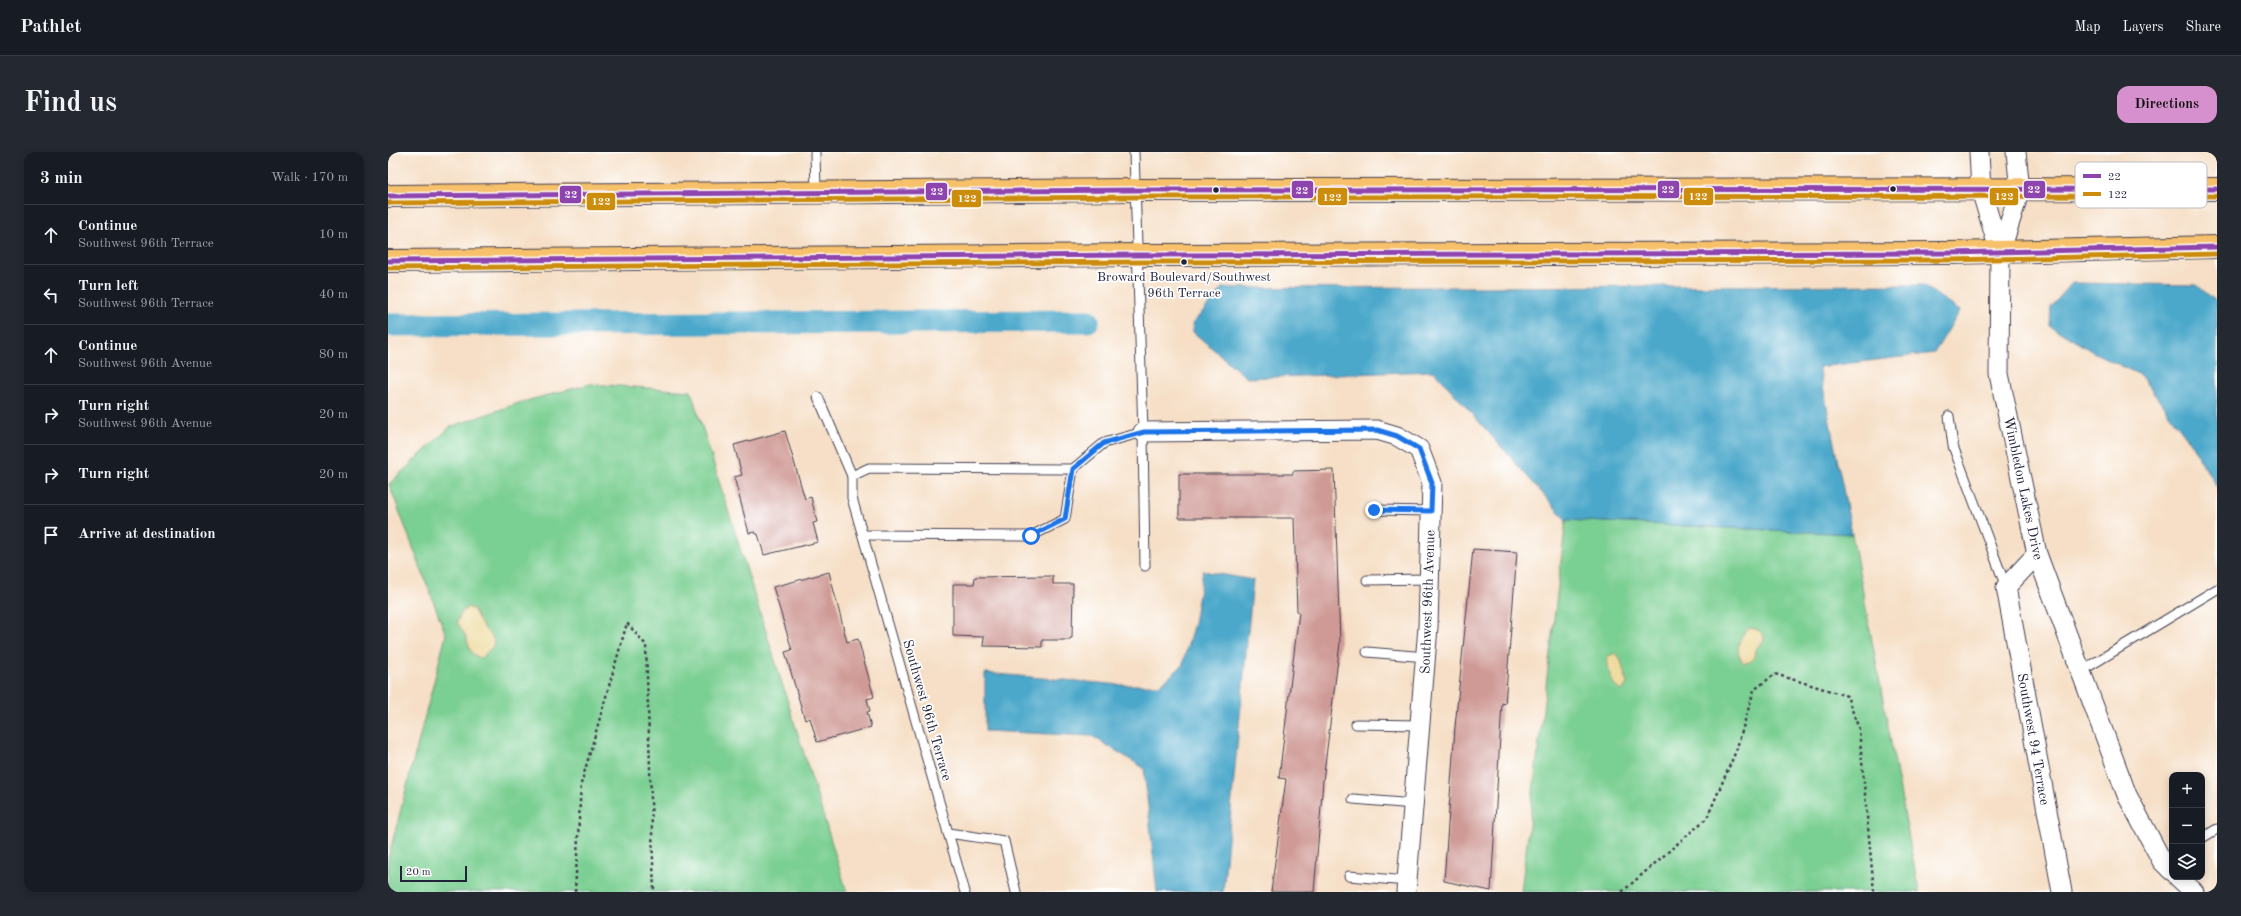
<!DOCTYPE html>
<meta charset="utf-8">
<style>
body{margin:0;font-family:"Old Standard TT",serif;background:#242831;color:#f1f3f6}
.controls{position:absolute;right:12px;bottom:12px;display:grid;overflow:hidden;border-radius:8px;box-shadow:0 2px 10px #0003}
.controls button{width:36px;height:36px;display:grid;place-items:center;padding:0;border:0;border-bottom:1px solid #363941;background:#171b24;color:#f1f3f6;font:20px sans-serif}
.scale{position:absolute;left:12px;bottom:10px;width:67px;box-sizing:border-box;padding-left:4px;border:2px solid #22223b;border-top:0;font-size:11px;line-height:14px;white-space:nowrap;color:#22223b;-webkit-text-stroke:3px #fff;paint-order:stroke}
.stop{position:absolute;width:12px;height:12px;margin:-9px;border:3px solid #1a73e8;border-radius:50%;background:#fff}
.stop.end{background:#1a73e8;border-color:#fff;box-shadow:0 1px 4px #0008}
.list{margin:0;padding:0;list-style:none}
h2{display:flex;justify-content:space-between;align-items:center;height:52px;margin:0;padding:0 16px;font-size:17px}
h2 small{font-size:13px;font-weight:400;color:#9ea1a6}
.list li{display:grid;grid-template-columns:26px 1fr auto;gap:12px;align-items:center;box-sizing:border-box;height:60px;padding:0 16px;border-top:1px solid #363941}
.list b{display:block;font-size:15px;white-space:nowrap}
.list p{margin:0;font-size:13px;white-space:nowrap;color:#9ea1a6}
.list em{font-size:13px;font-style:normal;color:#9ea1a6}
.icon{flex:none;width:22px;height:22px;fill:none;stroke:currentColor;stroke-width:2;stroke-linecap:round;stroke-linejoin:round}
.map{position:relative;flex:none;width:1829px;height:740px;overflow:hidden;border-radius:12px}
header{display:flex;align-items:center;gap:24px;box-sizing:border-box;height:56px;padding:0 20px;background:#171b24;border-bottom:1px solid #363941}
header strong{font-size:19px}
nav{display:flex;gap:22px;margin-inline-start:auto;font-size:14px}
.intro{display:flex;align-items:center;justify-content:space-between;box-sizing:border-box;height:96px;padding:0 24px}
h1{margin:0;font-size:28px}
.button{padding:10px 18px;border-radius:12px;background:#d690ce;color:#111;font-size:14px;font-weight:700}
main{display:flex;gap:24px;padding:0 24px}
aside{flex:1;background:#171b24;border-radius:12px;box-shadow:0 2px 10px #0003}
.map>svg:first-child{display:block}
.green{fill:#7acf92;stroke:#4e7866}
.sand{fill:#eeda9e;stroke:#887e6c}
.water{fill:#4ca8ca;stroke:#376582}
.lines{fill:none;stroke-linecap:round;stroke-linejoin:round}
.canal{stroke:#4ca8ca;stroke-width:23}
.building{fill:#cf9a95}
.lane-casing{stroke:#423e50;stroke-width:11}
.street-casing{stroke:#423e50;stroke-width:21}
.primary-casing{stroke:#423e50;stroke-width:24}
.path{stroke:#423e50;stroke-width:2.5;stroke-dasharray:3 3;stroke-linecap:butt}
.lane{stroke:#fff;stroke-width:9}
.street{stroke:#fff;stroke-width:19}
.primary{stroke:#f7c06b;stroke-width:22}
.bus-1-casing{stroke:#fff;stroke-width:8}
.bus-2-casing{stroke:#fff;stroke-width:8}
.bus-1{stroke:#8e44ad;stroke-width:5}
.bus-2{stroke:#cc8c0c;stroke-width:5}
.route{stroke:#1a73e8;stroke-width:5}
.bus-dot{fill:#22223b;stroke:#fff;stroke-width:1.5}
.labels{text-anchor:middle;stroke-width:3.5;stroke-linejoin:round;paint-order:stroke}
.bus-label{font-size:13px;fill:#22223b;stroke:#fff}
.street-label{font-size:14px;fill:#22223b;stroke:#fff}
.key{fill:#fff;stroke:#bdbdc4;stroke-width:1}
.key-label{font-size:11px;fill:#22223b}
.line-badge{stroke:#fff;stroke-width:1.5}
.badge-label{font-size:11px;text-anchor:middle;font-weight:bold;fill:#fff}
</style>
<header>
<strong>Pathlet</strong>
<nav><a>Map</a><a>Layers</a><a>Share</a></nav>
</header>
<div class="intro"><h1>Find us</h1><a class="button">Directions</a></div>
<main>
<aside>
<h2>3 min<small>Walk · 170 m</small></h2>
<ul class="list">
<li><svg class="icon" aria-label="ahead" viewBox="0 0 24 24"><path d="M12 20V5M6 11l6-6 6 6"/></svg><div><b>Continue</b><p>Southwest 96th Terrace</p></div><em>10 m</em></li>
<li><svg class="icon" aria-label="left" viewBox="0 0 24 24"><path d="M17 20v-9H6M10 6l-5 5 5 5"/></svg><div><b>Turn left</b><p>Southwest 96th Terrace</p></div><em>40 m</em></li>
<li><svg class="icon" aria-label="ahead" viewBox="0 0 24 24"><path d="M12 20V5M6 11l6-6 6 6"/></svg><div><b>Continue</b><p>Southwest 96th Avenue</p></div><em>80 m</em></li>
<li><svg class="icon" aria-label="right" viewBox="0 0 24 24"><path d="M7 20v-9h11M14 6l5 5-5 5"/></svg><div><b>Turn right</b><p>Southwest 96th Avenue</p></div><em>20 m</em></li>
<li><svg class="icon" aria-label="right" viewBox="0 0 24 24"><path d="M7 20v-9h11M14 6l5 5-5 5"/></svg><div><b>Turn right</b></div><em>20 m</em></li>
<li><svg class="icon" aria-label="arrive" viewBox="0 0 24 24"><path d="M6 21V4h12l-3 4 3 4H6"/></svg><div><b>Arrive at destination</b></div></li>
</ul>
</aside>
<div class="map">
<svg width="1829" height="740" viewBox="0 0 1829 740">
<rect width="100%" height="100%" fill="#fff"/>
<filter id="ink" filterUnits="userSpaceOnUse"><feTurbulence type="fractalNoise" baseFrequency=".025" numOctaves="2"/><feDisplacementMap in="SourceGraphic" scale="8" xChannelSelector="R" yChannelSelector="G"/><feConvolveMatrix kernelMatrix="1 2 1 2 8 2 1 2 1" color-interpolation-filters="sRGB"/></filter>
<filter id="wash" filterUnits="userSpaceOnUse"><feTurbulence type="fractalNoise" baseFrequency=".012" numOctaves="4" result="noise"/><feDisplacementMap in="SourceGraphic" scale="16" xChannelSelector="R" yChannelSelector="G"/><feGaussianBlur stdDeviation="0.9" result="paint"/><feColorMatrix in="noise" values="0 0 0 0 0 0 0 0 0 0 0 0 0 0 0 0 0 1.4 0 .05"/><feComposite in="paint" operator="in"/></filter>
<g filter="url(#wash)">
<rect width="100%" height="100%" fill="#f6dfc6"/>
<g class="green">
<polygon points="202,232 303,239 459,740 0,740 0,707 58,483 1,332 62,275 134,250"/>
<polygon points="1178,368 1464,382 1531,740 1133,740"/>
</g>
<g class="sand">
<path d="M80,455L86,458L93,472L106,488L105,494L93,506C78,501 83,492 76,481C74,477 71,474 69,470L74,460Z"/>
<path d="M1362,476C1370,477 1376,480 1376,488L1367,498L1366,506L1362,510L1356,511C1346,502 1350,483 1362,476Z"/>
<path d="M1228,501L1233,509L1239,532L1234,539C1224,537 1218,513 1220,504Z"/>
</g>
<g class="water">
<polygon points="1684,131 1809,133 1829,150 1829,336 1802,290 1752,223 1705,200 1662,174 1663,155"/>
<polygon points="1535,133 1572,159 1546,201 1431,215 1464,382 1178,368 1046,219 859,226 805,180 804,172 835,136"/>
<polygon points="815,419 865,428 835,740 769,740 756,616 704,584 597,579 597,521 734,533 772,533 794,514 806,471"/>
</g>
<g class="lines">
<polyline class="canal" points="0,173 700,169"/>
</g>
<g id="blocks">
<g class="building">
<polygon points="397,279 417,347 423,345 429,370 425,371 430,390 376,403 370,382 368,382 367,380 361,381 346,325 354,323 346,293"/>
<polygon points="946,318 952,491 935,629 926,740 883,740 898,627 891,626 911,460 909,459 906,366 791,366 791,322 905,322 905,319"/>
<polygon points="1085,397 1129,400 1117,552 1114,551 1103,739 1056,729 1067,575"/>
<polygon points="441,420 459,490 470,487 486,545 479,547 482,559 479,560 483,575 429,590 422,566 417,568 397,500 404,498 385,435"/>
<polygon points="665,424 665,432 685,432 684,486 682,486 682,488 654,488 654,495 595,494 596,485 565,484 565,432 586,432 587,425"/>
</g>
</g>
</g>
<g filter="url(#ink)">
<use href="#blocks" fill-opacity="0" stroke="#423e50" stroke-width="1"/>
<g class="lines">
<g class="lane-casing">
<g id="lane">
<polyline points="427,0 428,40"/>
<polyline points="746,0 755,280 757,414"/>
<polyline points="430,245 464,324"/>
<polyline points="1561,264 1565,294 1618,435"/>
<polyline points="986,358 1043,359"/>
<polyline points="475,383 643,384 677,367 685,317"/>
<polyline points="979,428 1041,427"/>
<polyline points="979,500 1038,505"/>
<polyline points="1693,519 1829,437"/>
<polyline points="968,572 1033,573"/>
<polyline points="965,647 1026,652"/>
<polyline points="560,681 616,689 628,740"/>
<polyline points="1814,686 1829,677"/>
<polyline points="961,724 1019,729"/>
<polyline points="577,740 464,346 464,324 481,316 685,317 716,291 755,280"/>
</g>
</g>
<g class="street-casing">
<g id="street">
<polyline points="1591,0 1593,38 1612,101"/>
<polyline points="1628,0 1632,38 1612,101 1611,222 1649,402 1739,643 1774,709 1784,719"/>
<polyline points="755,280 989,278 1009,284 1031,297 1044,331 1040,475 1018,740"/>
<polyline points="1649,402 1618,435 1674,740"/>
<polyline points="1790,725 1806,740"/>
</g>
</g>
<g class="primary-casing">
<g id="primary">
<polyline points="0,44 747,38 1829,37"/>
<polyline points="0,109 750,103 1561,101 1829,95"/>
</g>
</g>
<g class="path">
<polyline points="187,740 193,632 239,471 258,493 266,740"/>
<polyline points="1234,740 1319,666 1348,599 1366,538 1387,522 1459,544 1471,577 1486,740"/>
</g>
<use href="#lane" class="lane"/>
<use href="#street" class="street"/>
<use href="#primary" class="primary"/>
<g class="bus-1-casing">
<g id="bus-1">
<polyline points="0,44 747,38 1829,37"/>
<polyline points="0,109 750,103 1561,101 1829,95"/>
</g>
</g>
<g class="bus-2-casing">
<g id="bus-2">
<polyline points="0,51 747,45 1829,44"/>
<polyline points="0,116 750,110 1561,108 1829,102"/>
</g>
</g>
<use href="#bus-1" class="bus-1"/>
<use href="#bus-2" class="bus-2"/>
</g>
</g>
<g class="lines" filter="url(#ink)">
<polyline class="route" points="643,384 677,367 685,317 716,291 756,280 989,278 1009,284 1031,297 1044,331 1043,359 986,358"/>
</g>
<g class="bus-dot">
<circle cx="1505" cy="37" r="3.5"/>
<circle cx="828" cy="38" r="3.5"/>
<circle cx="796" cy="110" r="3.5"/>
</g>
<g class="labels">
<g class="bus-label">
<text x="796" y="129">Broward Boulevard/Southwest<tspan x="796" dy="16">96th Terrace</tspan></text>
</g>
<g class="street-label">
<text transform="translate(1636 336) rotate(78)" y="5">Wimbledon Lakes Drive</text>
<text transform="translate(1039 450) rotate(-88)" y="5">Southwest 96th Avenue</text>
<text transform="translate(540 558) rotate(74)" y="5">Southwest 96th Terrace</text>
<text transform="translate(1646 587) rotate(80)" y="5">Southwest 94 Terrace</text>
</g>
</g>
<rect x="1687" y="10" width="132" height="46" rx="6" class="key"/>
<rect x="1695" y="22" width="18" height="4" fill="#8e44ad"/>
<rect x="1695" y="40" width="18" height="4" fill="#cc8c0c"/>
<g class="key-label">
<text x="1720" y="28">22</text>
<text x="1720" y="46">122</text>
</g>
<g class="line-badge">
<rect x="1635" y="28" width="23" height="19" rx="4" fill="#8e44ad"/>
<rect x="1269" y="28" width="23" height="19" rx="4" fill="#8e44ad"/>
<rect x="903" y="28" width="23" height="19" rx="4" fill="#8e44ad"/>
<rect x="537" y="30" width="23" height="19" rx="4" fill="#8e44ad"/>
<rect x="171" y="33" width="23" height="19" rx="4" fill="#8e44ad"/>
<rect x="1601" y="35" width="30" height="19" rx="4" fill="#cc8c0c"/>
<rect x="1295" y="35" width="31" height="19" rx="4" fill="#cc8c0c"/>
<rect x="929" y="35" width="31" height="19" rx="4" fill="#cc8c0c"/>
<rect x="563" y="37" width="31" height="19" rx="4" fill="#cc8c0c"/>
<rect x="198" y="40" width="30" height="19" rx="4" fill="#cc8c0c"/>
</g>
<g class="badge-label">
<text x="1646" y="41">22</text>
<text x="1280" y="41">22</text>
<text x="914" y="42">22</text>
<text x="549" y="43">22</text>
<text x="183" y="46">22</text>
<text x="1616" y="48">122</text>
<text x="1310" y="48">122</text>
<text x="944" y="49">122</text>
<text x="579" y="50">122</text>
<text x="213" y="53">122</text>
</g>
</svg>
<div class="controls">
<button>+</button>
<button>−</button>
<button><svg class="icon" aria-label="layers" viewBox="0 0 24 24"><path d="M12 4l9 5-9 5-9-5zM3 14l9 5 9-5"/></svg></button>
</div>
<div class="scale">20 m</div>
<div class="stop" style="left:643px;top:384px"></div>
<div class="stop end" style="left:986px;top:358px"></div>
</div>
</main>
